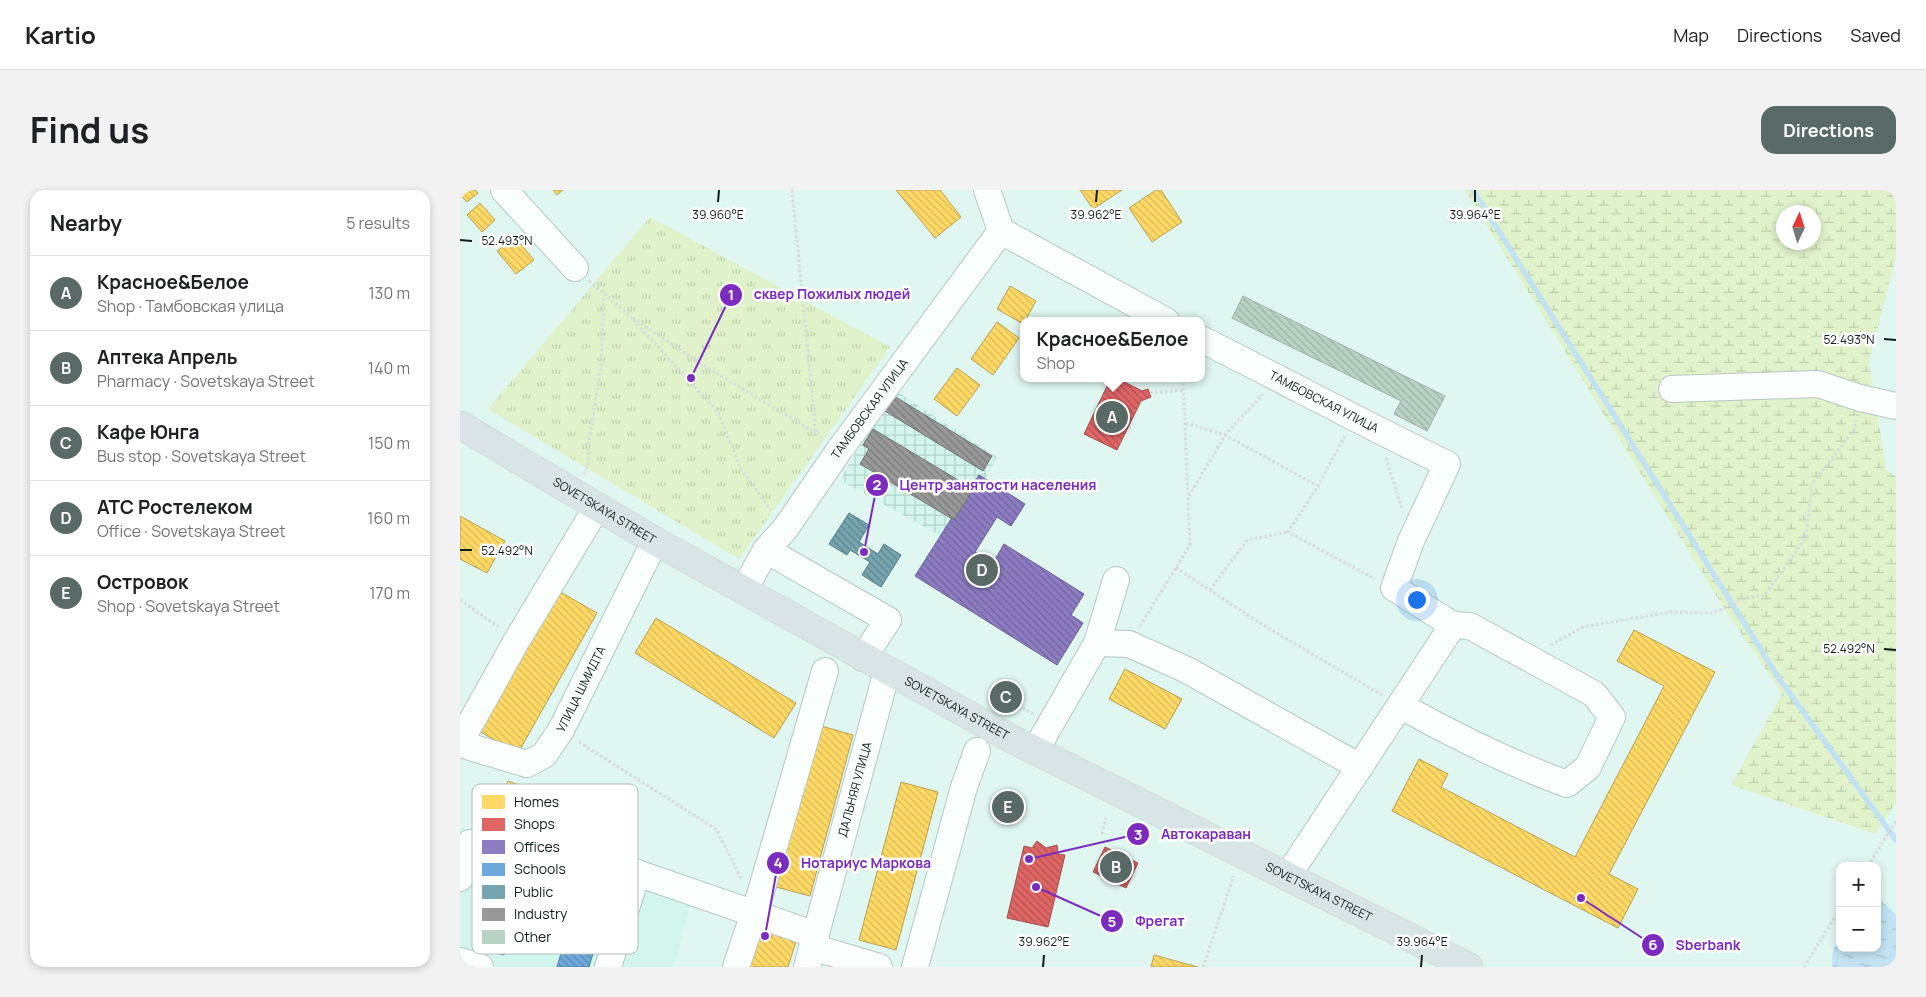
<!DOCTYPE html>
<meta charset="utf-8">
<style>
body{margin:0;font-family:Manrope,sans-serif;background:#f2f2f2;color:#202124}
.controls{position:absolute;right:15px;bottom:15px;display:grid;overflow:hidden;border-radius:10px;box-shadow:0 2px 8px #0003}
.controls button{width:45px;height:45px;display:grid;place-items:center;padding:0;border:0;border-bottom:1px solid #e0e0e0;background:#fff;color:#202124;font:25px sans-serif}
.compass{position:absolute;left:1316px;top:15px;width:45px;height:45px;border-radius:50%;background:#fff;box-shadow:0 2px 8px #0003;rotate:4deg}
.you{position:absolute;left:956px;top:409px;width:18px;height:18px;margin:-12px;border:4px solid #fff;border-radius:50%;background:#1a73e8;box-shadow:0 0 0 8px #1a73e833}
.badge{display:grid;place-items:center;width:32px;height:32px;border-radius:50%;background:#596a66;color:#fff;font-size:16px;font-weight:700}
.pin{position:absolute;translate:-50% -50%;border:2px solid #fff;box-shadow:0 1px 5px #0006}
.popup{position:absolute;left:560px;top:127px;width:185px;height:65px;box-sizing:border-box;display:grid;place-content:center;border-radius:10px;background:#fff;filter:drop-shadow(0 1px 4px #0005);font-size:16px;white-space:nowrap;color:#757577}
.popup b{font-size:19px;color:#202124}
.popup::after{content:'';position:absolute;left:50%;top:100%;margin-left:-10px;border:10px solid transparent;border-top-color:#fff}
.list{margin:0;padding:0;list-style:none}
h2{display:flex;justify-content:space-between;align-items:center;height:65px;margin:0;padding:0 20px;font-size:21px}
h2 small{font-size:16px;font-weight:400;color:#757577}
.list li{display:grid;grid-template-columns:32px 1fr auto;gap:15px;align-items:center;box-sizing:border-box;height:75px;padding:0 20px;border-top:1px solid #e0e0e0}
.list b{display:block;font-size:19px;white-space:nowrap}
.list p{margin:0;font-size:16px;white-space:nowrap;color:#757577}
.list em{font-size:16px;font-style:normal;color:#757577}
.map{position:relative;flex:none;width:1436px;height:777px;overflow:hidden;border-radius:15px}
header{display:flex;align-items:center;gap:30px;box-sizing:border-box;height:70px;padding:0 25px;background:#fff;border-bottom:1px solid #e0e0e0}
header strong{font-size:24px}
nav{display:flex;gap:28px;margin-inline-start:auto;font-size:18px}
.intro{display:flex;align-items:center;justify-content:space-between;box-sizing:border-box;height:120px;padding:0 30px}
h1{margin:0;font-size:35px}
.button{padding:12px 22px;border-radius:15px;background:#596a66;color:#fff;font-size:18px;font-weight:700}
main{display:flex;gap:30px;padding:0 30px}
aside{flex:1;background:#fff;border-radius:15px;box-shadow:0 2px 8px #0003}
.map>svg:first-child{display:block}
.built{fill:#d2f6ee}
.industrial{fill:url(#industrial-grid)}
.grass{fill:url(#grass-tufts)}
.wetland{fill:url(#wetland-marsh);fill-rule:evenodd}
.water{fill:url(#water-ripples)}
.homes{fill:url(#homes-back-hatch);stroke:#b7a150}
.shops{fill:url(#shops-back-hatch);stroke:#a25050}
.offices{fill:url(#offices-back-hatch);stroke:#686091}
.schools{fill:url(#schools-back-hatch);stroke:#527fa2}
.public{fill:url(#public-back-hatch);stroke:#577c83}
.industry{fill:url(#industry-back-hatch);stroke:#707473}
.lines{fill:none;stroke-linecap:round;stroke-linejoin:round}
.stream{stroke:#c2e1f2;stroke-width:5.5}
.building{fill:url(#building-back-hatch);stroke:#a2b0aa}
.minor-casing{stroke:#b7c8c4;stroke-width:28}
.major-casing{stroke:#c8d3d1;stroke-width:29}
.path{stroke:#d6dcdb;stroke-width:3;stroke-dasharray:2.5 2.5;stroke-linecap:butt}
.minor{stroke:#fafefd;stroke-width:26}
.major{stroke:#d8e4e5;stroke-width:28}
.ticks{fill:none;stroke:#101e1b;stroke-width:2}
.labels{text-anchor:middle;stroke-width:5;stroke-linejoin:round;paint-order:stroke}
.street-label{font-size:12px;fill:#101e1b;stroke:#fff}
.key{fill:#fff;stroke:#b7bcbb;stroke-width:1}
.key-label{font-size:14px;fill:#101e1b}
.ticks-label{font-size:12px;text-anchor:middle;fill:#101e1b;stroke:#fff;stroke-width:5;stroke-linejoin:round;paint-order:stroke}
.leader{fill:none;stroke:#7b2cbf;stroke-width:2}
.callout-dot{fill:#7b2cbf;stroke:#fff;stroke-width:2}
.mark-label{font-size:15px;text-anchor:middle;font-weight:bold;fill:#fff}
.callout-label{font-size:14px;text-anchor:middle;font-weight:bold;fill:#7b2cbf;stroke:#fff;stroke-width:5;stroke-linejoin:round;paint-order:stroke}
</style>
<header>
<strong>Kartio</strong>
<nav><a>Map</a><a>Directions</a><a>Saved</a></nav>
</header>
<div class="intro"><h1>Find us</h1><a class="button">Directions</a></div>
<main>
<aside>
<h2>Nearby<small>5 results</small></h2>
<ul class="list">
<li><span class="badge">A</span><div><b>Красное&amp;Белое</b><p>Shop · Тамбовская улица</p></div><em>130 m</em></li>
<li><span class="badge">B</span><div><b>Аптека Апрель</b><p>Pharmacy · Sovetskaya Street</p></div><em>140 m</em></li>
<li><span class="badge">C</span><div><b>Кафе Юнга</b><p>Bus stop · Sovetskaya Street</p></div><em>150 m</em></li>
<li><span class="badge">D</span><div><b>АТС Ростелеком</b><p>Office · Sovetskaya Street</p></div><em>160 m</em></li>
<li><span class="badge">E</span><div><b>Островок</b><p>Shop · Sovetskaya Street</p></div><em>170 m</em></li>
</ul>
</aside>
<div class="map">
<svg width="1436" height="777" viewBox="0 0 1436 777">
<defs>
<pattern id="industrial-grid" width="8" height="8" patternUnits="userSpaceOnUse" patternTransform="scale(1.25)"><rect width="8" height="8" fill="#d2f6ee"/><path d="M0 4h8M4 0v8" fill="none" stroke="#b3d2cc"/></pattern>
<pattern id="grass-tufts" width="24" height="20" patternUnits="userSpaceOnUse" patternTransform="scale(1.25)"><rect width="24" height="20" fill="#dff2ca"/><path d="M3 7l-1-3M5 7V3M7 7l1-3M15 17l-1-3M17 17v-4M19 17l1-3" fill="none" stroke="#becfad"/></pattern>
<pattern id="wetland-marsh" width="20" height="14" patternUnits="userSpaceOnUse" patternTransform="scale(1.25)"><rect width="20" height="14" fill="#dff2ca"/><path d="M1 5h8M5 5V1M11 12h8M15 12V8" fill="none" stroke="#becfad"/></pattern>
<pattern id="water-ripples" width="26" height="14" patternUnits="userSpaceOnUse" patternTransform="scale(1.25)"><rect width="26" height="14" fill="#c2e1f2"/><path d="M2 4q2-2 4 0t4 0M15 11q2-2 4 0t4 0" fill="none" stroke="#a6c1cf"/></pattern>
<pattern id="homes-back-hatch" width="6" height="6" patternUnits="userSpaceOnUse" patternTransform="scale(1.25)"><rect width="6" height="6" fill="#ffd966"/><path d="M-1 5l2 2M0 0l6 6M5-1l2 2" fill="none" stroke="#daba58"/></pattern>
<pattern id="shops-back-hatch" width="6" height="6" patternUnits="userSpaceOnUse" patternTransform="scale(1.25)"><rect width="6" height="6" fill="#e06666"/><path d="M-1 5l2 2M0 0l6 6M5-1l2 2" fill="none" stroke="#b45353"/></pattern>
<pattern id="offices-back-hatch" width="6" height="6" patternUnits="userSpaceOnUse" patternTransform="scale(1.25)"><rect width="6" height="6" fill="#8e7cc3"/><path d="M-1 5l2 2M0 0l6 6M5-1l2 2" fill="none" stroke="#73659e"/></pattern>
<pattern id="schools-back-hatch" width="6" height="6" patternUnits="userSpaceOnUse" patternTransform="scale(1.25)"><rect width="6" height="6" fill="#6fa8dc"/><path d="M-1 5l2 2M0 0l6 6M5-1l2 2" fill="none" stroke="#5a88b2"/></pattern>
<pattern id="public-back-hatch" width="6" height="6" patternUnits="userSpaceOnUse" patternTransform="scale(1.25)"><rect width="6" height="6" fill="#76a5af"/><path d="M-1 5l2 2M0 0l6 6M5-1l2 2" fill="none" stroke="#5f868e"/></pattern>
<pattern id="industry-back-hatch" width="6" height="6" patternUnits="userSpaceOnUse" patternTransform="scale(1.25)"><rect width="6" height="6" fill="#999"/><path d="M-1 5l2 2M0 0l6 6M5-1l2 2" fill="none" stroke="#7b7c7c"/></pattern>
<pattern id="building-back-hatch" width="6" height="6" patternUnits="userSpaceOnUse" patternTransform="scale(1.25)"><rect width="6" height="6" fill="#b8d2c3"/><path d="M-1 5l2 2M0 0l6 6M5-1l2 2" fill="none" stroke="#9db4a7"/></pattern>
</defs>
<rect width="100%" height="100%" fill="#e0f6f1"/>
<polygon class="built" points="0,637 77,658 82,646 251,695 246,715 230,714 214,777 0,777"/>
<polygon class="industrial" points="433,199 537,267 490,351 380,290"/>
<polygon class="grass" points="190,27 430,157 279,369 28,219"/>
<path class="wetland" d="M1005,0H1436V67L1409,171L1426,279L1436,287V613L1415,644L1271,595L1322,504L1265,420ZM1324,22H1354V52H1324Z"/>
<path class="water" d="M1418,707L1436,725V777H1373C1371,768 1373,755 1380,749V758H1417Z"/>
<g class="homes">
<polygon points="0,0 15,0 18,3 7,12 0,5"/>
<polygon points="93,0 103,0 97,5"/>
<polygon points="436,0 480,0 501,27 475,48"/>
<polygon points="620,0 662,0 633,19"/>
<polygon points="696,0 701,0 722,32 692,52 669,18"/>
<polygon points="20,13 35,30 22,42 7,25"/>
<polygon points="55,47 74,70 56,84 37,61"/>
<polygon points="550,96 576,111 565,131 563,131 563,134 537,119"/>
<polygon points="537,132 559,148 533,185 511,169"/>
<polygon points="497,178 520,195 497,226 474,209"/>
<polygon points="0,326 45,351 27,383 0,369"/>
<polygon points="97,400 137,423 58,563 17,540"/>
<polygon points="196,428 336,513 314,548 175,463"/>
<polygon points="1174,440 1255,482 1149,684 1178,699 1158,738 932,621 959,569 988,584 981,597 1115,667 1204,496 1157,471"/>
<polygon points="665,479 722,509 705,539 649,509"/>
<polygon points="358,535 393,545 350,706 316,697"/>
<polygon points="48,591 77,602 63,636 34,625"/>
<polygon points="441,592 478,602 436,760 399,750"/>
<polygon points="315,737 338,745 328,777 288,777 299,743 311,748"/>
<polygon points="694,765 738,777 691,777"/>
</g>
<g class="shops">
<polygon points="651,188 657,188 682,201 688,199 691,207 681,211 657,260 624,244"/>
<polygon points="553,608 557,621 543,626 539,613"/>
<polygon points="577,651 586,658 597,655 598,664 605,665 588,737 547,728 564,656 572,658"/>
<polygon points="645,657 678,673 666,698 633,682"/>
</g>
<polygon class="offices" points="519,285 565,314 551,336 537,327 515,362 533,373 544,354 624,404 611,425 623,433 597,475 455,386"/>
<polygon class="schools" points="40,660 72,669 62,701 112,716 122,683 154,693 129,777 97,777 109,735 58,720 44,765 12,756"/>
<polygon class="public" points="389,323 409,335 399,352 418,364 424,354 441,365 421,397 402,385 410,372 390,360 387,365 369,354"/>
<g class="industry">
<polygon points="434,206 532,266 523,281 425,221"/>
<polygon points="413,239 513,299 494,330 400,274 409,259 403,255"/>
</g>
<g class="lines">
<polyline class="stream" points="1013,0 1318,487 1436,650"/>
</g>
<polygon class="building" points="783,106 985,206 967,241 934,224 941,211 772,128"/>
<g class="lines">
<g class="minor-casing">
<g id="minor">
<polyline points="44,0 115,78"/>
<polyline points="527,0 541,41 706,131"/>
<path id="s1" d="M741,149C823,190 904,234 987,274L951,351L934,398L993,435L827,687"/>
<polyline points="1212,199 1358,194 1400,208 1436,216"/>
<polyline points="306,360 428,430 403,468"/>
<path id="s2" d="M284,400L306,360L325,339L378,262L541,41"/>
<polyline points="637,453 669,454 727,480 900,577"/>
<path d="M941,516C995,546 1049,573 1107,594L1128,577L1152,527L1134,504L1010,436L993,435"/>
<polyline points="0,552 57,450 137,317"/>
<path id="s3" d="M0,554L67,574L84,565L101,540L195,351"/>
<polyline points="575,561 637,453 656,390"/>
<polyline points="0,688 10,653 26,652 177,683"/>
<polyline points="352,757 419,777"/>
<polyline points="0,771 20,777"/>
<polyline points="148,777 177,683 356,745"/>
<polyline points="276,777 300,705 365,481"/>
<path id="s4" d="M347,777L427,481"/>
<polyline points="455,777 504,597 517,561"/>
</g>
</g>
<g class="major-casing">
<g id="major">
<path id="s5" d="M0,235L195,351L552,549L1009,777"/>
</g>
</g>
<g class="path">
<polyline points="332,0 356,244 362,248"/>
<polyline points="129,91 168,124 258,222 281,279 311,320"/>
<polyline points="173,128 241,174 356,243"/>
<polyline points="690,203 724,200"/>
<polyline points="726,233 765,245 858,296"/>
<polyline points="885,246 858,296 828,342 915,389"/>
<polyline points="926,268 942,319"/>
<polyline points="124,284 128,276 129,251 141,175 144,105"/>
<polyline points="729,306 765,245 803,204"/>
<polyline points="716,378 803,435 922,505"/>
<polyline points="750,400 787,350 828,342"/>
<polyline points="0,410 40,438"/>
<polyline points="680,436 730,355 723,188"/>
<polyline points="1091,455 1123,437 1209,422 1253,423 1285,408 1305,405 1346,347 1352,294 1394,240 1396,230"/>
<polyline points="546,507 573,524"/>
<polyline points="119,552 256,639 282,690"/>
<polyline points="642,644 646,628"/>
<polyline points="1408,676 1436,631"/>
<polyline points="743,777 774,686"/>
<polyline points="1344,777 1380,719"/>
</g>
<use href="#minor" class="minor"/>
<use href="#major" class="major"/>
</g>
<path class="ticks" d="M258,12L259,0M636,12L637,0M1015,12V0M0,50L12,51M1424,149L1436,150M0,360H12M1424,459L1436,460M583,777L584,765M961,777L962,765"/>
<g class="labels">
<g class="street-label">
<text dy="4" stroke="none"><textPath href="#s1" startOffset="138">ТАМБОВСКАЯ УЛИЦА</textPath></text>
<text dy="4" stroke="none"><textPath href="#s2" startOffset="221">ТАМБОВСКАЯ УЛИЦА</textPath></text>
<text dy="4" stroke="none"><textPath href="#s5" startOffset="168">SOVETSKAYA STREET</textPath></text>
<text dy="4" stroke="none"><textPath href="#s3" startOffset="165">УЛИЦА ШМИДТА</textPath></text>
<text dy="4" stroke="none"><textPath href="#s5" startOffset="572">SOVETSKAYA STREET</textPath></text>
<text dy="4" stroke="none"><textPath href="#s4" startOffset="184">ДАЛЬНЯЯ УЛИЦА</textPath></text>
<text dy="4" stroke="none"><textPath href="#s5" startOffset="978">SOVETSKAYA STREET</textPath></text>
</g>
</g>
<rect x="12" y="594" width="166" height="170" rx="8" class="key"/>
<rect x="22" y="605" width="23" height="14" fill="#ffd966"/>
<rect x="22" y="628" width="23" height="13" fill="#e06666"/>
<rect x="22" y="650" width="23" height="14" fill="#8e7cc3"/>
<rect x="22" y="673" width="23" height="13" fill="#6fa8dc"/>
<rect x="22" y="695" width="23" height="14" fill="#76a5af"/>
<rect x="22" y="718" width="23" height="13" fill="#999"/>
<rect x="22" y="740" width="23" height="14" fill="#b8d2c3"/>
<g class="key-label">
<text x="54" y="617">Homes</text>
<text x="54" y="639">Shops</text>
<text x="54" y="662">Offices</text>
<text x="54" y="684">Schools</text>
<text x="54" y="707">Public</text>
<text x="54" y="729">Industry</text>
<text x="54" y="752">Other</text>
</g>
<g class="ticks-label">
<text x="258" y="29">39.960°E</text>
<text x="636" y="29">39.962°E</text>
<text x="1015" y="29">39.964°E</text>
<text x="47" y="55">52.493°N</text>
<text x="1389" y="154">52.493°N</text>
<text x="47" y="365">52.492°N</text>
<text x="1389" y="463">52.492°N</text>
<text x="584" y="756">39.962°E</text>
<text x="962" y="756">39.964°E</text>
</g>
<path class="leader" d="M231 188L271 105M404 362L417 295M569 669L678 644M305 746L318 673M576 697L652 731M1121 708L1193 755"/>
<g class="callout-dot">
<circle cx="231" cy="188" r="5"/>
<circle cx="404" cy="362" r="5"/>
<circle cx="569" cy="669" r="5"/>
<circle cx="305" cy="746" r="5"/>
<circle cx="576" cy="697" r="5"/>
<circle cx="1121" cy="708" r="5"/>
<circle cx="271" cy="105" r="12"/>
<circle cx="417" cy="295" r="12"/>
<circle cx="678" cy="644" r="12"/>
<circle cx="318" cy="673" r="12"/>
<circle cx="652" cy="731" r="12"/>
<circle cx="1193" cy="755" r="12"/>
</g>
<g class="mark-label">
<text x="271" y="110">1</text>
<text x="417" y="300">2</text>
<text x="678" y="650">3</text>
<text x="318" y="678">4</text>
<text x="652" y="737">5</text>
<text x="1193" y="760">6</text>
</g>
<g class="callout-label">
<text x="372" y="109">сквер Пожилых людей</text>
<text x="538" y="300">Центр занятости населения</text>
<text x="746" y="649">Автокараван</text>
<text x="406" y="678">Нотариус Маркова</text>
<text x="700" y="736">Фрегат</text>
<text x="1248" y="760">Sberbank</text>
</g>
</svg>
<div class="controls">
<button>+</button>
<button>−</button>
</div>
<svg class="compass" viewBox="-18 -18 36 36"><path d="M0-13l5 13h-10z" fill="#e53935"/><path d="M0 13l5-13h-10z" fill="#757577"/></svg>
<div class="you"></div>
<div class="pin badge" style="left:652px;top:227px">A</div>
<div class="popup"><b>Красное&amp;Белое</b>Shop</div>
<div class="pin badge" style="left:656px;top:677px">B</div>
<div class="pin badge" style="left:546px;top:507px">C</div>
<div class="pin badge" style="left:522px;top:380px">D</div>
<div class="pin badge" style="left:548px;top:617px">E</div>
</div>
</main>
